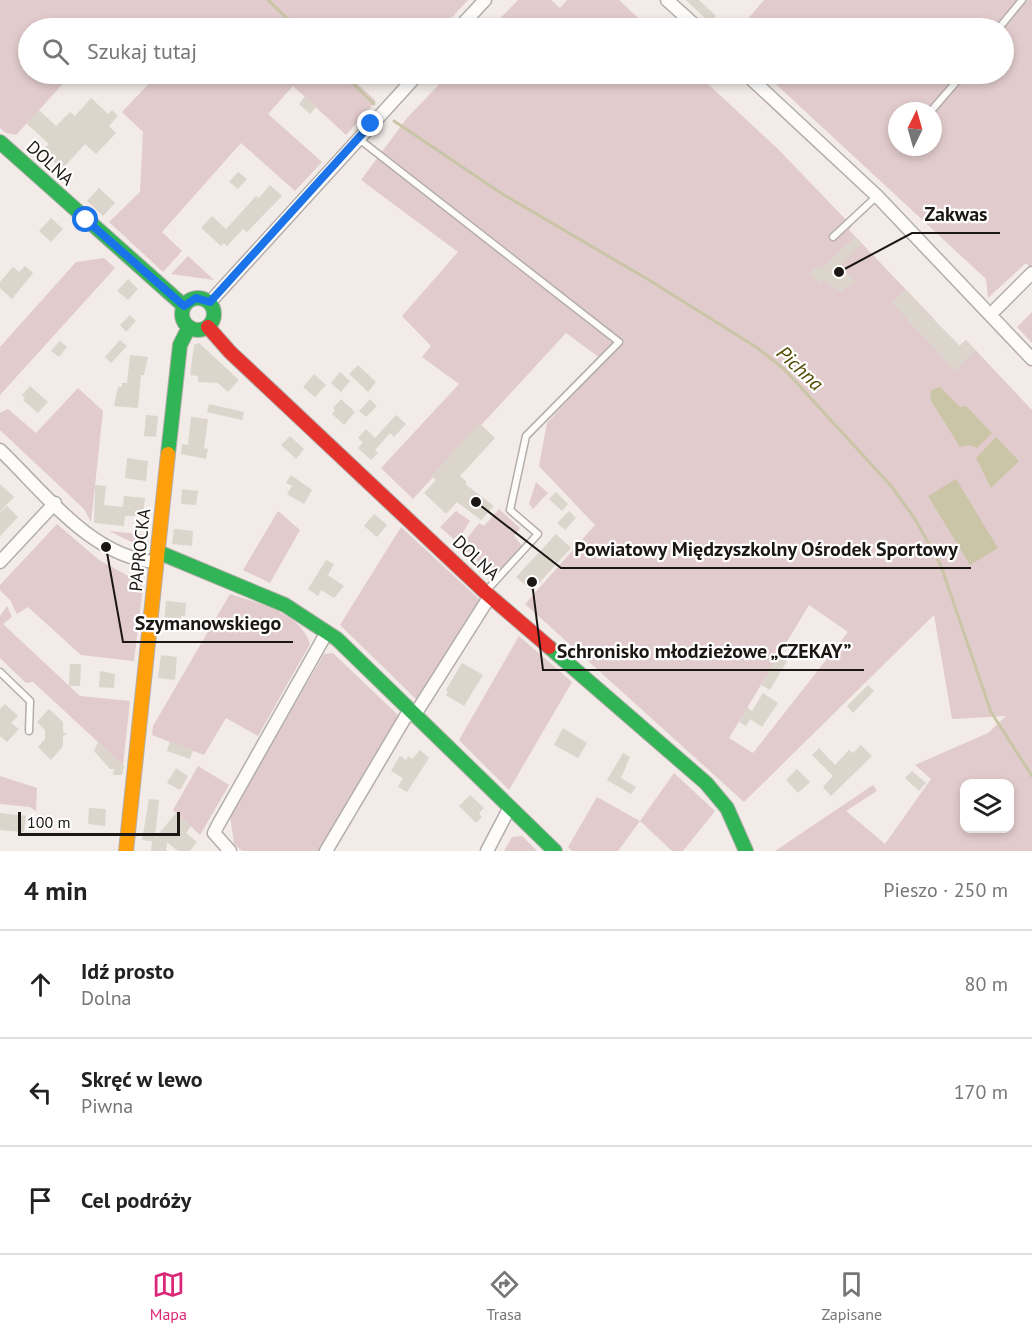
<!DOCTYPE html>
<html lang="pl">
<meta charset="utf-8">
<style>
body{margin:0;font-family:"PT Sans",sans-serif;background:#f6f6f6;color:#222}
.controls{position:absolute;right:18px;bottom:18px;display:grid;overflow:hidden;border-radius:12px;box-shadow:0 3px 9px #0003}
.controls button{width:54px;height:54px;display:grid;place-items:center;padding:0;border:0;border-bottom:2px solid #e0e0e0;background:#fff;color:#222;font:30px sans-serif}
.compass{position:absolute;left:888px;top:102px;width:54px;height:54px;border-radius:50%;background:#fff;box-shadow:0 3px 9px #0003;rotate:5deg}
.scale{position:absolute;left:18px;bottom:15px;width:162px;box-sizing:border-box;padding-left:6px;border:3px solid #1b1714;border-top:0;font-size:16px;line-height:21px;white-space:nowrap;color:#1b1714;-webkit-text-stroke:4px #fff;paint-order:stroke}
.stop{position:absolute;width:18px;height:18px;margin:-14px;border:4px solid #1a73e8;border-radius:50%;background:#fff}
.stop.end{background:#1a73e8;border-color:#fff;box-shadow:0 2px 6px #0008}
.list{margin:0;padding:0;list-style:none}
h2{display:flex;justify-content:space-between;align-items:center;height:78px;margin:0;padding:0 24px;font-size:26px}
h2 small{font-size:20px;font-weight:400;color:#767676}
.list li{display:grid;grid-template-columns:39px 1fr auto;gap:18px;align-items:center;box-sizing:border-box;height:108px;padding:0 24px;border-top:2px solid #e0e0e0}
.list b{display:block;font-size:22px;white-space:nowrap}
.list p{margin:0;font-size:20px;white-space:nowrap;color:#767676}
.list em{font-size:20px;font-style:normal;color:#767676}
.icon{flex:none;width:33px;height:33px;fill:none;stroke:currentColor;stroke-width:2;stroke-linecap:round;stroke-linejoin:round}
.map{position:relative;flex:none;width:1032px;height:851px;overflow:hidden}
.search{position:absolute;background:#fff;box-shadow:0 3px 9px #0003;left:18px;right:18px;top:18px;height:66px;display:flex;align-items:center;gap:15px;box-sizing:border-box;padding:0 21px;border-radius:33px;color:#767676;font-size:22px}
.sheet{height:402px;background:#fff}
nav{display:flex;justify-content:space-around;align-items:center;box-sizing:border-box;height:84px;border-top:2px solid #e0e0e0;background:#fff;font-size:16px;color:#767676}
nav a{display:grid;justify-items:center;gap:3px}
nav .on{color:#db2777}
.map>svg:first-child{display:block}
.green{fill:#e2cbcc;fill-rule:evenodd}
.water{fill:#cbc5a7}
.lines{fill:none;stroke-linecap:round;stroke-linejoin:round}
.stream{stroke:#cbc5a7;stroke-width:3}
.building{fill:#dcd5cc}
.lane-casing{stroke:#b4aeab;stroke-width:9}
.street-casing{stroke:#b4aeab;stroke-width:15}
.fast-casing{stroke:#b4aeab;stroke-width:16}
.slow-casing{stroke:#b4aeab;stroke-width:16}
.jam-casing{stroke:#b4aeab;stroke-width:16}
.lane{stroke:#fdfcfb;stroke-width:6}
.street{stroke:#fdfcfb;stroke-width:12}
.fast{stroke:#30b455;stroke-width:14}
.slow{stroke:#ff9f0a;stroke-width:14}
.jam{stroke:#e5322d;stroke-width:14}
.route{stroke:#1a73e8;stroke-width:8}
.labels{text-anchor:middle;stroke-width:4.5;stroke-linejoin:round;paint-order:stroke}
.street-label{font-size:18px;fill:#1b1714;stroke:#fff}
.water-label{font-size:20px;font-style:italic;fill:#534a00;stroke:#fff}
.leader{fill:none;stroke:#1b1714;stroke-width:2}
.callout-dot{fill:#1b1714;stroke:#fff;stroke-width:2}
.callout-label{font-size:20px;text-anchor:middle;font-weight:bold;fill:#1b1714;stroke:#fff;stroke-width:4.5;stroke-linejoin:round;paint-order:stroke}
</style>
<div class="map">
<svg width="1032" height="851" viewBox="0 0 1032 851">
<rect width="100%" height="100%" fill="#f2ebe7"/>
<g class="green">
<polygon points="0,0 468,0 442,28 28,28 28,74 72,74 16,135 6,133 0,128"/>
<polygon points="518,0 551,0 560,8 567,0 619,0 649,28 491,28"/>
<path d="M764,0H1032V270L1026,263L988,298L986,279L765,74H1004V28H740ZM897,111H933V147H897Z"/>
<polygon points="158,74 347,74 376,101 346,135 293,86 268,114 322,162 295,191 241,143 162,232 182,251 163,272 109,222 140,192 143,132 122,112"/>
<path d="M449,74H697L778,149L852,226L849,230L934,319L923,329L949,356L966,340L1032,410V851H775L873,785L877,791L846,811L885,844L931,779L915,765L988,733L1006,716L952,719L934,615L744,802L525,604L595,525L539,466L547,423L604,361L566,333L413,499L381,468L459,384L422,357L431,346L402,316L458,252L361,180L407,118ZM809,605L848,632L753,753L729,738ZM964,784H1010V828H964Z"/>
<polygon points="188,256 214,280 171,274"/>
<polygon points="104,258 115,268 0,395 0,347 76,262"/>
<polygon points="1032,312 1032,343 1017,327"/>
<polygon points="78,388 103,411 91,522 84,509 0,430 0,413 8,409 36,433"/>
<polygon points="536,482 548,493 533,509 529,504"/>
<polygon points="499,509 520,528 514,536 522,546 496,578 461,546 479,523 484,526"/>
<polygon points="278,511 300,530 270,583 243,570"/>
<polygon points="456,511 470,521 457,542 440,527"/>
<polygon points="57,524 99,560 141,583 143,587 134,661 81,655 28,607 17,614 10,600 0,590 0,585"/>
<polygon points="401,527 481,601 419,702 340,625"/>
<polygon points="109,531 149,535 138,545"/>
<path d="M230,594C257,603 302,613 310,644L258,736L226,718L204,755L152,735L153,726Z"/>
<polygon points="7,606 12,617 3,624 80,696 130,701 123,765 33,682 26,683 0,658 0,616"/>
<polygon points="519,636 572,682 509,790 459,740"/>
<polygon points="333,653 400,717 322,851 242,851 234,844 230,816 324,654"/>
<polygon points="198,766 229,785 200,835 173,810"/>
<polygon points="674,773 715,811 683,851 672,851 640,821 618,851 572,851 568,847 597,797 640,821"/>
<polygon points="0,776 37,788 36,811 30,807 0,804"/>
<polygon points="522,836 537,851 504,851 512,837"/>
</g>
<g class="water">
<polygon points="940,387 960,407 966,406 992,433 977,448 969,445 960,447 930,399 931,390"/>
<polygon points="996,437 1019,461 991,488 976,458"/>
<polygon points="956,479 998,548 970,565 928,496"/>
</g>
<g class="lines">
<g class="stream">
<polyline points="268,0 297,28"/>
<polyline points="343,74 374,104"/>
<polyline points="394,121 504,195 649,280 756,347 784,369 892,487 915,519 941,566 991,712 1032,776"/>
</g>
</g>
<g class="building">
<polygon points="686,0 699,0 716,16 710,23"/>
<polygon points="305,96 317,106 310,114 299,104"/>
<polygon points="91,98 108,114 112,110 118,116 109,126 116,133 96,154 85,144 62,169 42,151 49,144 26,123 39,110 56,126 70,112 75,116"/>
<polygon points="238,172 247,179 238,189 229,182"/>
<polygon points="270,185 282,196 247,232 243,229 227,246 224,243 221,246 201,228 212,216 226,229 256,196 259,198"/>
<polygon points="99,188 115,203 103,216 87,201"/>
<polygon points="51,218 63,229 51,242 39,231"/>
<polygon points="855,237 862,244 840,265 855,281 841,292 824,280 820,284 810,273 818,266 821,269"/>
<polygon points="25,266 33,273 12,299 0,288 0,282 13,267 19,272"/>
<polygon points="128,279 138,289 128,300 117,291"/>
<polygon points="905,290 960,346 966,340 976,351 955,371 892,303"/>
<polygon points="130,315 136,321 126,332 120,325"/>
<polygon points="120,340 127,346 111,363 105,357"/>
<polygon points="60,341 67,347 59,357 51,351"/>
<polygon points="199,343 239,380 228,392 218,383 198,382 198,376 190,375 194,345"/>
<polygon points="130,355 148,357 144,375 141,375 138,408 114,406 118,387 122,387 122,383 127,383"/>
<polygon points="358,365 376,382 368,392 349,374"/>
<polygon points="340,372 350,381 341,392 331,383"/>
<polygon points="314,374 326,385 315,397 303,387"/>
<polygon points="30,386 48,402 38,413 23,400 25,398 22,395"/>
<polygon points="341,399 355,412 344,425 332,414 335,410 333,408"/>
<polygon points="370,399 377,406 366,417 359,411"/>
<polygon points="209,404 244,412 242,420 207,412"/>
<polygon points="146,415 158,416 156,437 144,436"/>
<polygon points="396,415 406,424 394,437 390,433 375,450 378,453 371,460 358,448 363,442 358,438 366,429 375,438"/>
<polygon points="191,417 208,419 204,448 208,449 206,459 181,454 182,444 188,445"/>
<polygon points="479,423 495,438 460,476 467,482 465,484 494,506 481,520 457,502 446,514 424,493 436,480 431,476"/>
<polygon points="290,436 304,449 296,459 281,445"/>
<polygon points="127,458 148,461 146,481 125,478"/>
<polygon points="291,475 312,490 304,504 287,494 292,486 286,483"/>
<polygon points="0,484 14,497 0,512"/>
<polygon points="95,485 106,486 104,505 123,507 124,496 145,498 143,516 125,516 124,526 94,523"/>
<polygon points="182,489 198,491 196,505 181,504"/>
<polygon points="556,492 568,504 562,511 549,499"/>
<polygon points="7,506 18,517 0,536 0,513"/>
<polygon points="569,511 576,518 565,530 557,523"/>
<polygon points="374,514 387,525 377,537 364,526"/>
<polygon points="174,529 193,531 192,546 172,544"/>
<polygon points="556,534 571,548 532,591 516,577"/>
<polygon points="326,560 334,564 328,575 344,586 334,598 321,590 318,596 308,589"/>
<polygon points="166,601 186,603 185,616 181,616 180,626 164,624"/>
<polygon points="161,655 177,657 175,680 158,678"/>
<polygon points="778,655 787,661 770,690 761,685"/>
<polygon points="462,663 483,675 464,706 446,695 448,692 446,690"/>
<polygon points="70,664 81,664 80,686 69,686"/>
<polygon points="100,671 115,674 114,688 99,687"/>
<polygon points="868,685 874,691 853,713 847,706"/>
<polygon points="763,693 778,703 762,727 750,719 746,726 739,722 747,707 752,711"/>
<polygon points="5,704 18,716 11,723 19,729 7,742 0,736 0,709"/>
<polygon points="49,709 63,722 63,732 67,734 63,736 63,746 51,760 38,747 45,739 45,730 37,722"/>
<polygon points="563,728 587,743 578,758 554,745"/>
<polygon points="170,741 193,750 190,759 167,751"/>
<polygon points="98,742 124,766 122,775 113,775 114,769 110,769 94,751"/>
<polygon points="861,745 872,756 831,796 823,787 833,776 812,755 819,748 835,765 849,750 853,753"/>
<polygon points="420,750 429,758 407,792 398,787 403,778 391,771 400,756 406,760 408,756 412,759"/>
<polygon points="623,753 630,757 621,778 636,787 631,794 607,780"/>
<polygon points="176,768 188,776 180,790 167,783"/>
<polygon points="797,769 810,782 798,793 786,780"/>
<polygon points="912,771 926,783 919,791 905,778"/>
<polygon points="470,795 484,808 479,813 482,817 476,823 459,806"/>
<polygon points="149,799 159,800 155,838 176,813 191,826 186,833 197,842 190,851 178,851 167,842 166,851 151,851 152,841 142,840"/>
<polygon points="89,808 106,809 105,826 88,824"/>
<polygon points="0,813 26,816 24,832 0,830"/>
</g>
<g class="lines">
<g class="lane-casing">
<g id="lane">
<polyline points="999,28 1022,0"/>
<polyline points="931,111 963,74"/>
<polyline points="359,139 619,342 526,436 510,510 538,534 487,590"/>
<polyline points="833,237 877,196"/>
<polyline points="0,672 30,701 29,731"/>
</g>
</g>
<g class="street-casing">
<g id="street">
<polyline points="667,0 698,28"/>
<polyline points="459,28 485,0"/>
<polyline points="746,74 877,196 1032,359"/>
<polyline points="210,302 418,74"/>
<polyline points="996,309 1032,273"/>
<path d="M0,450C44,492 92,558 156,562"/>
<polyline points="0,562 55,503"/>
<polyline points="414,716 490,596"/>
<polyline points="230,851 214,833 218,825 327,632"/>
<polyline points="326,851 409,711"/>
<polyline points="487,851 510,807"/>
</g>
</g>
<g class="fast-casing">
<g id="fast">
<polyline points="0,142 184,306"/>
<circle cx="198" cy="314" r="16"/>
<polyline points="168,454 180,345 189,327"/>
<polyline points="158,552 285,605 337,639 555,851"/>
<polyline points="549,647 706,783 727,808 746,851"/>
</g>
</g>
<g class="slow-casing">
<polyline id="slow" points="126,851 168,454"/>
</g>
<g class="jam-casing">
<polyline id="jam" points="208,327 230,352 485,592 549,647"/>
</g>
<use href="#lane" class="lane"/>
<use href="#street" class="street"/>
<use href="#fast" class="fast"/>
<use href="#slow" class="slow"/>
<use href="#jam" class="jam"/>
</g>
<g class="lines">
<polyline class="route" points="86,220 184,306 196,298 210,302 371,124"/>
</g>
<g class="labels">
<g class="street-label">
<text transform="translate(50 163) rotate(42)" y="6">DOLNA</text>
<text transform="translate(140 550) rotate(-84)" y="6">PAPROCKA</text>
<text transform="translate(476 558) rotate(43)" y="6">DOLNA</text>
</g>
<g class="water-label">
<text transform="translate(800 368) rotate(43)" y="7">Pichna</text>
</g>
</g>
<path class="leader" d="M839 272L912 233H1000M476 502L561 568H971M106 547L123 642H293M532 582L543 670H864"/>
<g class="callout-dot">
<circle cx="839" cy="272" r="6"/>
<circle cx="476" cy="502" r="6"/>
<circle cx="106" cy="547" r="6"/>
<circle cx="532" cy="582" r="6"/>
</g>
<g class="callout-label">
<text x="956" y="221">Zakwas</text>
<text x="766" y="556">Powiatowy Międzyszkolny Ośrodek Sportowy</text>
<text x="208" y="630">Szymanowskiego</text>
<text x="704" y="658">Schronisko młodzieżowe „CZEKAY”</text>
</g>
</svg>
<div class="controls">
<button><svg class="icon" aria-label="layers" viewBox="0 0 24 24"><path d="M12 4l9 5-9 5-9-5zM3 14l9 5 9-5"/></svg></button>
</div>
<svg class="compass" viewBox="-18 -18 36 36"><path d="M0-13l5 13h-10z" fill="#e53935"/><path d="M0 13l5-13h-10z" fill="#767676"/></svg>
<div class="scale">100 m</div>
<div class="stop" style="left:86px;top:220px"></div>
<div class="stop end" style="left:371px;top:124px"></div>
<div class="search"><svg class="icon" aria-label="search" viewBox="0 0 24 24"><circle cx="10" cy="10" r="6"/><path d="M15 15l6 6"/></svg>Szukaj tutaj</div>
</div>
<section class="sheet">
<h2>4 min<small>Pieszo · 250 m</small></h2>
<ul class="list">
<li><svg class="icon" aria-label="ahead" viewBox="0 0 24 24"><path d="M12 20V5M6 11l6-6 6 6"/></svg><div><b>Idź prosto</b><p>Dolna</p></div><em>80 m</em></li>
<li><svg class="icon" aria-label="left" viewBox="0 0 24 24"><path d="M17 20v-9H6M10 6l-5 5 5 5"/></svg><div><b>Skręć w lewo</b><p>Piwna</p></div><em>170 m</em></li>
<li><svg class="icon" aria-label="arrive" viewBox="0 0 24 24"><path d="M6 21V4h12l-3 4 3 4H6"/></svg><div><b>Cel podróży</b></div></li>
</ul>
</section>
<nav>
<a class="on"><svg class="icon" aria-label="map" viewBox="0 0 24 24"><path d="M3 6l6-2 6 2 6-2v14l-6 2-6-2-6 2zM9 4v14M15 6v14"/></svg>Mapa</a>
<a><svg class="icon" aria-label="directions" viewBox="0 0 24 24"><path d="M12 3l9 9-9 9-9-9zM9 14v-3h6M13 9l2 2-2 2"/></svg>Trasa</a>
<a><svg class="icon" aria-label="saved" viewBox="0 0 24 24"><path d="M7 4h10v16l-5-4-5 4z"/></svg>Zapisane</a>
</nav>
